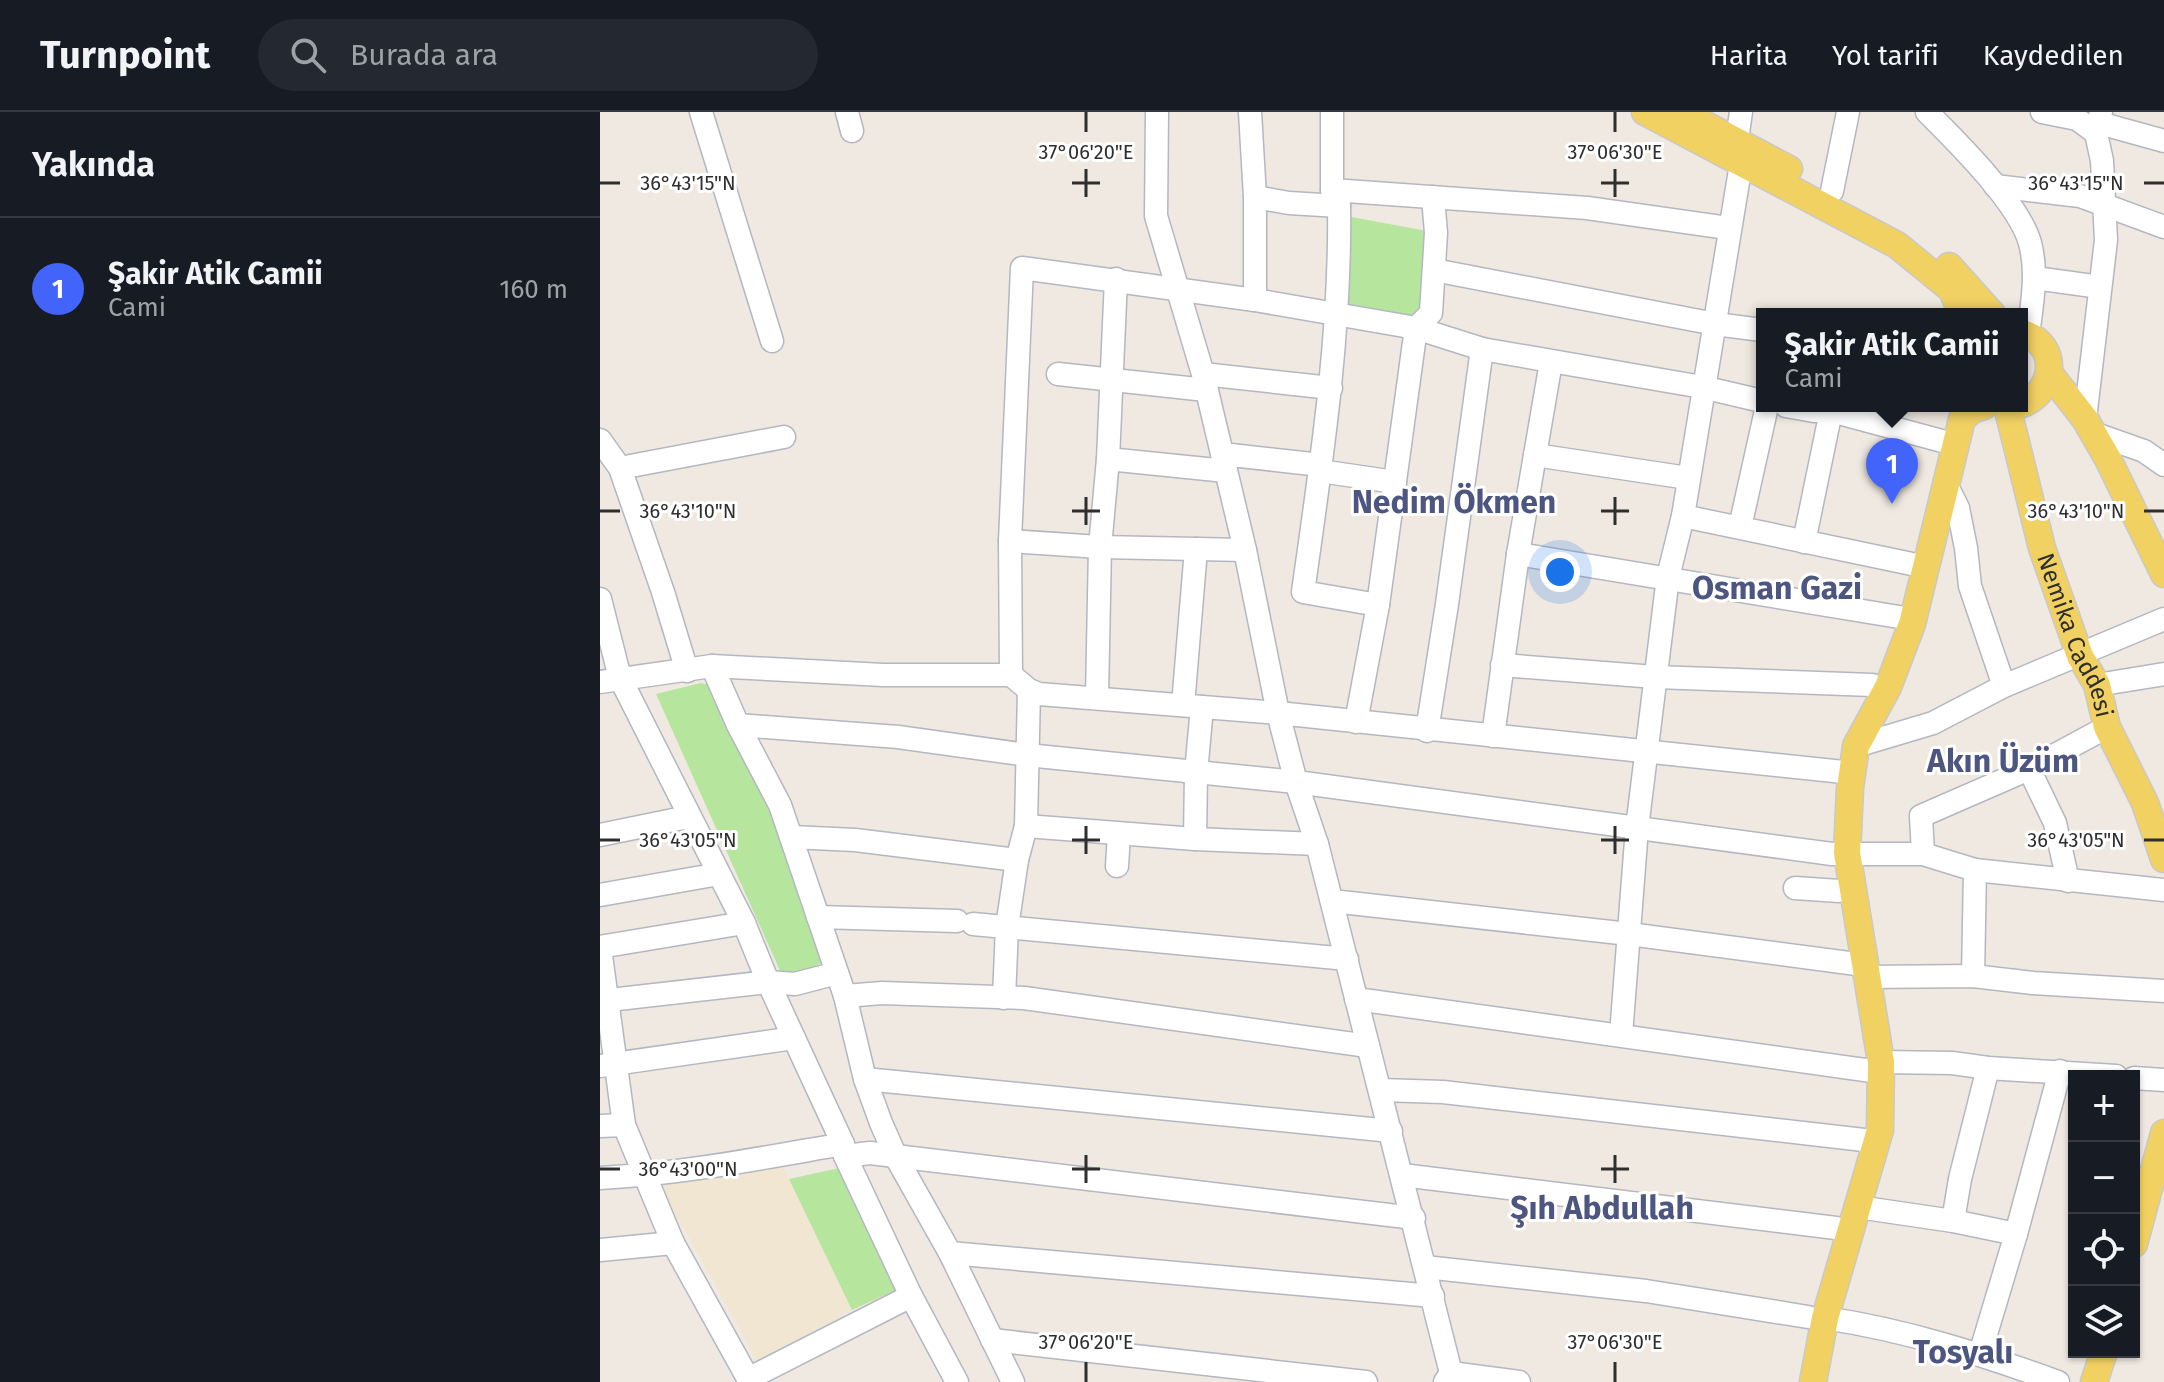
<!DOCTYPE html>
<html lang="tr">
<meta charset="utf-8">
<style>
body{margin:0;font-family:"Fira Sans",sans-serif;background:#242831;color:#f1f3f6}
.controls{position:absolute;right:24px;bottom:24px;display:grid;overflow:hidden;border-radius:0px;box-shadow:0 2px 6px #0004}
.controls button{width:72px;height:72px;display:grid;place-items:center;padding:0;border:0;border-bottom:2px solid #363941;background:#171b24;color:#f1f3f6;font:40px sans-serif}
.you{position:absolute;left:960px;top:460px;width:28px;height:28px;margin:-20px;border:6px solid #fff;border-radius:50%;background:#1a73e8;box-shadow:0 0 0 12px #1a73e833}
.badge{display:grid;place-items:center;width:52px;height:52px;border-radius:50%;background:#4264fb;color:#fff;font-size:26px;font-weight:700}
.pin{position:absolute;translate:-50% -66px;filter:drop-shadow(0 2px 4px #0008)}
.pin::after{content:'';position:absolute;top:42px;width:28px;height:24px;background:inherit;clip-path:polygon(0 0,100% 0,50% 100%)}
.popup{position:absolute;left:1156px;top:196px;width:272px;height:104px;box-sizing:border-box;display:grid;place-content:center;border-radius:0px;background:#171b24;filter:drop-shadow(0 2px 6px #0005);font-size:26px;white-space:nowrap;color:#9ea1a6}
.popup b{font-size:30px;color:#f1f3f6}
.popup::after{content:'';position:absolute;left:50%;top:100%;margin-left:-16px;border:16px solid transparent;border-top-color:#171b24}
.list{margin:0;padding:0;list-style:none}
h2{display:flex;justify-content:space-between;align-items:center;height:104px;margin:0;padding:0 32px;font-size:34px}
h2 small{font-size:26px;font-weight:400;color:#9ea1a6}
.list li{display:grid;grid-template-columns:52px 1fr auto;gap:24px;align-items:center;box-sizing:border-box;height:144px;padding:0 32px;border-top:2px solid #363941}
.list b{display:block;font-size:30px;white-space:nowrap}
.list p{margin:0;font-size:26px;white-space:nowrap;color:#9ea1a6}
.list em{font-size:26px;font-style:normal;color:#9ea1a6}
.icon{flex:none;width:44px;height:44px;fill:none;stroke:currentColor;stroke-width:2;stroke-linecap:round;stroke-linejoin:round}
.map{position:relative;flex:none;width:1564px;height:1270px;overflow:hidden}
header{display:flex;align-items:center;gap:48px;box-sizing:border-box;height:112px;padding:0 40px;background:#171b24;border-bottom:2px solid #363941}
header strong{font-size:38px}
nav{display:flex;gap:44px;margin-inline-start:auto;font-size:28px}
.search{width:560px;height:72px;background:#242831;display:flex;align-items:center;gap:20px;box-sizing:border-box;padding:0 28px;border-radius:44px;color:#9ea1a6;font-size:30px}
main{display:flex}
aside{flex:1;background:#171b24}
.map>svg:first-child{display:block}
.education{fill:#f0e6d1}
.green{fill:#b6e59e}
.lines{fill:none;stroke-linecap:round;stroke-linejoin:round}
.minor-casing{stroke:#b4b7c1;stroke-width:25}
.major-casing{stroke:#c9c9c9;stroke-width:29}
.minor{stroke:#fff;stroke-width:22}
.major{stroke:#f2d163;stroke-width:26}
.ticks{fill:none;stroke:#2e2e2e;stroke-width:3}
.labels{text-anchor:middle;stroke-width:6;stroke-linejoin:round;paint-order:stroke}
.street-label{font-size:24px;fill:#2e2e2e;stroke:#fff}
.district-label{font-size:32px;font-weight:bold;fill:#4d5680;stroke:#fff}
.ticks-label{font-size:20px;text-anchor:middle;fill:#2e2e2e;stroke:#fff;stroke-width:6;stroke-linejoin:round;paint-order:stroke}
</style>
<header>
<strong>Turnpoint</strong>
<div class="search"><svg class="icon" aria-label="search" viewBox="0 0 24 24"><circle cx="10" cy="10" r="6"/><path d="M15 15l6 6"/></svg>Burada ara</div>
<nav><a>Harita</a><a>Yol tarifi</a><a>Kaydedilen</a></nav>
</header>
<main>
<aside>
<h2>Yakında<small></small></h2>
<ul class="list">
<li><span class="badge">1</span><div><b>Şakir Atik Camii</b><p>Cami</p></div><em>160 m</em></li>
</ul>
</aside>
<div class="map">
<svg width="1564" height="1270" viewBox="0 0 1564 1270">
<rect width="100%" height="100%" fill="#efe9e1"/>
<polygon class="education" points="180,1048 252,1198 159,1252 60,1073"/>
<g class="green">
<polygon points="746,104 827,119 822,195 819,206 741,191"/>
<polygon points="101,571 110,573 166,668 227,848 208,858 181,861 56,582"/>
<polygon points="244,1055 300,1176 252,1198 189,1067"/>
</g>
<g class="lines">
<g class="minor-casing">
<g id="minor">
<polyline points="101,0 172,229"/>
<polyline points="247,0 252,19"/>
<polyline points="557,0 556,104 603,262 645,438 678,601 696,670 717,732 851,1261 845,1270"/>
<polyline points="650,0 655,85 655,188"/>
<path d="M732,0V78L739,94C741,224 721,352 703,480L778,493"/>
<path d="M1327,0C1357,30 1419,91 1430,131C1438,161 1432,192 1428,223"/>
<polyline points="1442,0 1477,7 1496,21"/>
<polyline points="1499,11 1564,29"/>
<polyline points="1137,28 1141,0"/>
<polyline points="1395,74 1480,84 1564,115"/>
<polyline points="732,78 987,96 1128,116"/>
<polyline points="1232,79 1248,0"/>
<polyline points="655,85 689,91 739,94"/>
<polyline points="834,158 1115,212 1162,218"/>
<polyline points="1435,166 1500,175"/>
<polyline points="458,262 606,278"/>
<polyline points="603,262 731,276"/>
<polyline points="1186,294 1214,299 1231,299 1342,329"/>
<polyline points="1485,307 1506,128 1502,49 1496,21 1501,0"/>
<polyline points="1493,321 1544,339 1564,353"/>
<polyline points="0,328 20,356 63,480 87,559"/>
<polyline points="622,342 721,353"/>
<polyline points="935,343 1088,366"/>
<polyline points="508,347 626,359"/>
<polyline points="20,356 184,325"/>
<polyline points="720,359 795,370"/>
<polyline points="1345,370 1358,396 1366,436 1370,474 1404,574"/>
<polyline points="1083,404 1312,452"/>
<polyline points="1140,415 1167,294"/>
<polyline points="410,429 500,435 645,438"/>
<polyline points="1204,430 1231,299"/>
<polyline points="918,442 1299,505"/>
<polyline points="0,487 20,566 144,811 168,870 243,1032 245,1044 311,1184 357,1270"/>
<polyline points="902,553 1055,565 1272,573"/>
<polyline points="112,554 138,613 180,693 245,884 265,967 281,1011 296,1045 350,1141 413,1270"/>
<polyline points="411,563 410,429 422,156 655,188 816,216 882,237 1102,275 1162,289"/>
<polyline points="0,570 112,554 283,563 411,563 429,578 439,582 678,601 1253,661"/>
<polyline points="1497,573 1564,562"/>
<polyline points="497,585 500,435 508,347 516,167"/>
<polyline points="583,593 596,437"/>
<polyline points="756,610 778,493 816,216 831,201 836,121 833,85"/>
<polyline points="138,613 298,625 427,643 696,670 1232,742 1323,742 1375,758 1564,778"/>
<polyline points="827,619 847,492 882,237"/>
<polyline points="893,624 918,442 951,250"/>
<polyline points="1256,634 1333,611 1404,574 1564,507"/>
<polyline points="1429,657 1455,711 1468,769"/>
<polyline points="426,714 595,727 717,732"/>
<polyline points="0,723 88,705"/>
<polyline points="191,725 255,728 417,748"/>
<polyline points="595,727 596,661 602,595"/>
<polyline points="1323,742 1321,704 1429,657 1507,615"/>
<polyline points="517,754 519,722"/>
<polyline points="1195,776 1239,779"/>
<polyline points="0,783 119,762"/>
<polyline points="732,789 1029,822 1264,853"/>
<polyline points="218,805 357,809"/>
<polyline points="373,812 747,847"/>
<polyline points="0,835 144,811"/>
<polyline points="0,836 24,1013 73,1131 150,1270"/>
<polyline points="1373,864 1375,758"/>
<polyline points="1267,865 1373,864 1433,871 1564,879"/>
<polyline points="245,884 282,881 424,886 768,934"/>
<polyline points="404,886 407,815 417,748 426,714 429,578"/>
<polyline points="756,887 1272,959"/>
<polyline points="0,889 168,870 195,872 237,861"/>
<polyline points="1021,923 1037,716 1068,465 1083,404 1141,52"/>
<polyline points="1281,950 1352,951 1388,956 1516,964"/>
<polyline points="0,954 194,926"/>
<polyline points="1534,966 1564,968"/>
<polyline points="265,967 791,1019"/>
<polyline points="780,978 843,980 1264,1028"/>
<polyline points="0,1014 24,1013"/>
<polyline points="245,1044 270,1041 814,1106"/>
<polyline points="802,1063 1236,1116"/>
<path d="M0,1066C82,1062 162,1046 243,1032"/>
<polyline points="1258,1095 1353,1109 1416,1122"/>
<polyline points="1353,1109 1360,1067 1388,956"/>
<polyline points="0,1138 73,1131"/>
<polyline points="350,1141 833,1184"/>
<polyline points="825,1155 1046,1179 1208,1205"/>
<path d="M1225,1206C1305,1218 1381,1242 1458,1270"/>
<polyline points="392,1228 766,1270"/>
<polyline points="1380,1242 1416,1122 1460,959"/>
<polyline points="851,1261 919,1270"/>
<polyline points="148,1267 311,1184"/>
</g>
</g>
<g class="major-casing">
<g id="major">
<polyline points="1045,0 1297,133 1352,178 1362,202"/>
<polyline points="1081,0 1189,57"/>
<polyline points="1349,154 1392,202"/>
<path d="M1422,221C1460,232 1456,279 1422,292"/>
<polyline points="1449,261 1485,307 1508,347 1564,462"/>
<path id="s1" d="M1407,294L1442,436L1480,544L1497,573L1507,615L1545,691L1564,747"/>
<polyline points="1534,1132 1564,1021"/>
<polyline points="1213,1270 1225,1206 1280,1018 1281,950 1247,741 1250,676 1256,634 1288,575 1312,512 1362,307 1372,298 1384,294"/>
<polyline points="1494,1270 1504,1240"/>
</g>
</g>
<use href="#minor" class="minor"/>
<use href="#major" class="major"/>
</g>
<path class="ticks" d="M486,0V20M1015,0V20M486,57V85M1015,57V85M0,71H20M472,71H500M1001,71H1029M1544,71H1564M486,385V413M1015,385V413M0,399H20M472,399H500M1001,399H1029M1544,399H1564M486,714V742M1015,714V742M0,728H20M472,728H500M1001,728H1029M1544,728H1564M486,1043V1071M1015,1043V1071M0,1057H20M472,1057H500M1001,1057H1029M486,1250V1270M1015,1250V1270"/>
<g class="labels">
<g class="street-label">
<text dy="8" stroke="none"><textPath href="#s1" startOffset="240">Nemika Caddesi</textPath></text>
</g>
<g class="district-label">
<text x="854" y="401">Nedim Ökmen</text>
<text x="1177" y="487">Osman Gazi</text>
<text x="1403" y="660">Akın Üzüm</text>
<text x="1002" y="1107">Şıh Abdullah</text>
<text x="1363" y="1251">Tosyalı</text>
</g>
</g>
<g class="ticks-label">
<text x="486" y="47">37°06'20"E</text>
<text x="1015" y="47">37°06'30"E</text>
<text x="88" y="78">36°43'15"N</text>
<text x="1476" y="78">36°43'15"N</text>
<text x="88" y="406">36°43'10"N</text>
<text x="1476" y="406">36°43'10"N</text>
<text x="88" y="735">36°43'05"N</text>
<text x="1476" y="735">36°43'05"N</text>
<text x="88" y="1064">36°43'00"N</text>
<text x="486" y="1237">37°06'20"E</text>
<text x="1015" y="1237">37°06'30"E</text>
</g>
</svg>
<div class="controls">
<button>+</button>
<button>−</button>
<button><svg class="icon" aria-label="locate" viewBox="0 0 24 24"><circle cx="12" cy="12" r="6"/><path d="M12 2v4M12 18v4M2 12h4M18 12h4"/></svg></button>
<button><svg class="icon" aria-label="layers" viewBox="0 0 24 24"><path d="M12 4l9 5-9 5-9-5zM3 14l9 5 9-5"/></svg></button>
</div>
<div class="you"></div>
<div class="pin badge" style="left:1292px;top:392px">1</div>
<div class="popup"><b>Şakir Atik Camii</b>Cami</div>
</div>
</main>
